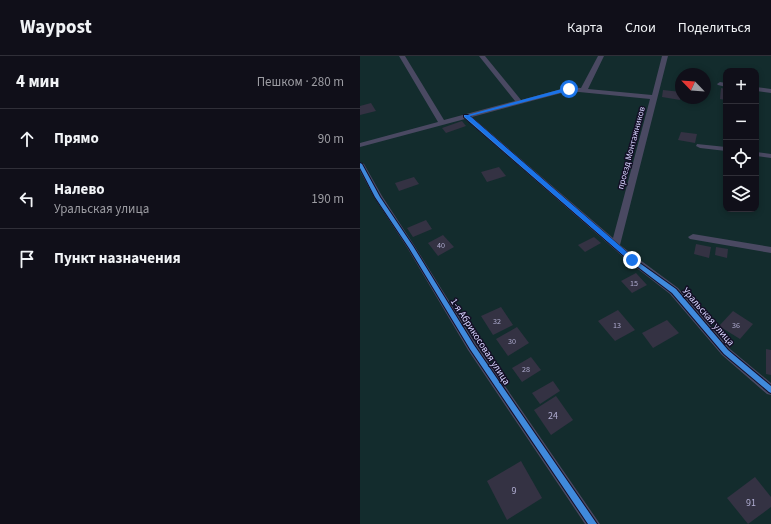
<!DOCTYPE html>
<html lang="ru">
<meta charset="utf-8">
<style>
body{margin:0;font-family:"Source Sans 3",sans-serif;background:#1e1d26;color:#f1f3f6}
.controls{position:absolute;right:12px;top:12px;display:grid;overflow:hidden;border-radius:8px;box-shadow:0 2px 6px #0003}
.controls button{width:36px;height:36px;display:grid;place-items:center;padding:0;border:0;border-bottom:1px solid #302f38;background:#100f19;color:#f1f3f6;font:20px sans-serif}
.compass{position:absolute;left:315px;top:12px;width:36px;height:36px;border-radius:50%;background:#100f19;box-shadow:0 2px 6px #0003;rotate:295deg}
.stop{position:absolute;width:12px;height:12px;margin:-9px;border:3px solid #1a73e8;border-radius:50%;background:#fff}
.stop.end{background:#1a73e8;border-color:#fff;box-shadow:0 1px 4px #0008}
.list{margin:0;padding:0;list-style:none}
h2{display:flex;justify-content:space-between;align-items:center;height:52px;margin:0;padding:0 16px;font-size:17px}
h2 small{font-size:13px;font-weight:400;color:#9c9ca2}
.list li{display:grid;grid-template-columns:26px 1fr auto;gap:12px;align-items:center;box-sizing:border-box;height:60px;padding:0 16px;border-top:1px solid #302f38}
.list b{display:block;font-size:15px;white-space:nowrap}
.list p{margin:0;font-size:13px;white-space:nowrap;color:#9c9ca2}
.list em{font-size:13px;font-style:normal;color:#9c9ca2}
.icon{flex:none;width:22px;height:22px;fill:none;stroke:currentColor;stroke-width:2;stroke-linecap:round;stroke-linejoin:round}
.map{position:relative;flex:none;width:411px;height:468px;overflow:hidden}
header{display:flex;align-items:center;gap:24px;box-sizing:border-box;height:56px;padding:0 20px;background:#100f19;border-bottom:1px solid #302f38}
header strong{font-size:19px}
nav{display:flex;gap:22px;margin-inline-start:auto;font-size:14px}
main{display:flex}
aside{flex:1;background:#100f19}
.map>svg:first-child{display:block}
.green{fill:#132c2d;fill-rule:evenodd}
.building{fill:#343243}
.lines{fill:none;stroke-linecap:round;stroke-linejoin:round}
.minor{fill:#4a4962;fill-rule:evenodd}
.cycleway-casing{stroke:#130f26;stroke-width:2}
.cycleway{fill:#408adc;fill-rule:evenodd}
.route{fill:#1a73e8}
.labels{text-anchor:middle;stroke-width:3;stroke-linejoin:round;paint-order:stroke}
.number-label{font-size:8px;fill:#afacd0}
.far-street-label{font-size:9px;fill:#d8d4ff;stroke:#130f26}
.street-label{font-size:10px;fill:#d8d4ff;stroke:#130f26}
.near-number-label{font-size:10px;fill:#afacd0}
</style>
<header>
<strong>Waypost</strong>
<nav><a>Карта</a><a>Слои</a><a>Поделиться</a></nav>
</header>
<main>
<aside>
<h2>4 мин<small>Пешком · 280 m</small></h2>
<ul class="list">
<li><svg class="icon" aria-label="ahead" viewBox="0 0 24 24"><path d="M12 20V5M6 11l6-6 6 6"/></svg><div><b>Прямо</b></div><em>90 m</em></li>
<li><svg class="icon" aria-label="left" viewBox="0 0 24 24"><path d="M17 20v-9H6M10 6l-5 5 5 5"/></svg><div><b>Налево</b><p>Уральская улица</p></div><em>190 m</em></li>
<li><svg class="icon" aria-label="arrive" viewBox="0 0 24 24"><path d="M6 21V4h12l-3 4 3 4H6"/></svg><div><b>Пункт назначения</b></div></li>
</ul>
</aside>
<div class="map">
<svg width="411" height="468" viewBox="0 0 411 468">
<rect width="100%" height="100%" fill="#161421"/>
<path class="green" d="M0,0H411V468H0ZM366,15H396V153H366ZM321,18H345V42H321Z"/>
<g class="building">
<polygon points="361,32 366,33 366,44 360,43"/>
<polygon points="303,34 321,36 320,44 302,41"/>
<polygon points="11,47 16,55 0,59 0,50"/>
<polygon points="102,65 106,70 86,77 82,72"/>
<polygon points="321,76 337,78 335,87 318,84"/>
<polygon points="139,111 146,120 127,126 121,116"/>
<polygon points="54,121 59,128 39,135 35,127"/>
<polygon points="66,164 72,173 53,181 47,172"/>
<polygon points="83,179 94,191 78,200 68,187"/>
<polygon points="234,181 241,187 225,196 218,189"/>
<polygon points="336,188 351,191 349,202 334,198"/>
<polygon points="356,191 368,193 367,202 355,199"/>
<polygon points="276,217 287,229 272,237 261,225"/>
<polygon points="141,251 153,269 133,279 121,260"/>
<polygon points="258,254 275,274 255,285 238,265"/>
<polygon points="373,255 393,268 380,283 359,270"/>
<polygon points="307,264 319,277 293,292 282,277"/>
<polygon points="157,271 169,287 148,300 136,283"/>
<polygon points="406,293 411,294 411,319 406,318"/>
<polygon points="171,301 181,314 162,326 152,312"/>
<polygon points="193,325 200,335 180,348 172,337"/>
<polygon points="196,340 213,364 191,379 174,354"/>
<polygon points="161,405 182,442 147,464 127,425"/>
<polygon points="395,421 411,441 411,451 388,468 367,442"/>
</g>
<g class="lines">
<g class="minor">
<path d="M39,0H45L84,64L155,45L119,0H125L161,44L209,31L221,32L238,0H244L228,33L292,39L302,0H308L260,189L318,232L370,293L411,327V339L407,338L362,299L310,238L269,206L105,63L0,91V87L78,66ZM209,35L290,43L253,182L112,61Z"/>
<polygon points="360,26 366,27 366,31 358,29 357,28"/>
<polygon points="396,31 411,33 411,37 396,35"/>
<polygon points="337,88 366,91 366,95 340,92 336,90"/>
<polygon points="396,96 411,98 411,102 396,100"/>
<polygon points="0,106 4,108 22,140 54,189 116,288 240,468 225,468 108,294 48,193 14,141 0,115"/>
<polygon points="333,178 411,191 411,197 330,183 328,181"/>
</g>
<g class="cycleway-casing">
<g id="cycleway">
<polygon points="104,59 108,59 274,203 316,233 368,294 411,330 411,337 409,336 364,298 312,237 270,205 104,61"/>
<polygon points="0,107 2,108 20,141 53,190 114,289 237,468 228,468 110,293 49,192 15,141 0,112"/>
</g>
</g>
<use href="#cycleway" class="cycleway"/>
</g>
<polygon class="route" points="209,31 211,34 110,60 274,202 274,205 270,205 104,60"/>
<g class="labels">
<g class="number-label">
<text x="81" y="192">40</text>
<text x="274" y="230">15</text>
<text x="137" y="268">32</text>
<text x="257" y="272">13</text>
<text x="376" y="272">36</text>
<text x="152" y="288">30</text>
<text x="166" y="316">28</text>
</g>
<g class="far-street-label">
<text transform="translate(271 92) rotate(-75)" y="3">проезд Монтажников</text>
</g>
<g class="street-label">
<text transform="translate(349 260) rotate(49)" y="4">Уральская улица</text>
<text transform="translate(121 285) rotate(57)" y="4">1-я Абрикосовая улица</text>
</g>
<g class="near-number-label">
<text x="193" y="363">24</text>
<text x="154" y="438">9</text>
<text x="391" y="450">91</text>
</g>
</g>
</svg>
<div class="controls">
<button>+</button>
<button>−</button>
<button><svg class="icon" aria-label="locate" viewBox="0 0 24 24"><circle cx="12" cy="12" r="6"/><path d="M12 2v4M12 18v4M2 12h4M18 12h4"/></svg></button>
<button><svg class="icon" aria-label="layers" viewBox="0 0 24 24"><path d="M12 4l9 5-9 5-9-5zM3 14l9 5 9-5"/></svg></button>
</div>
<svg class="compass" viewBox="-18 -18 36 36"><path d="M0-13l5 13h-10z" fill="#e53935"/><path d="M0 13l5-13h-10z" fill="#9c9ca2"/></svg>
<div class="stop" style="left:209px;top:33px"></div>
<div class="stop end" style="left:272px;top:204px"></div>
</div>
</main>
